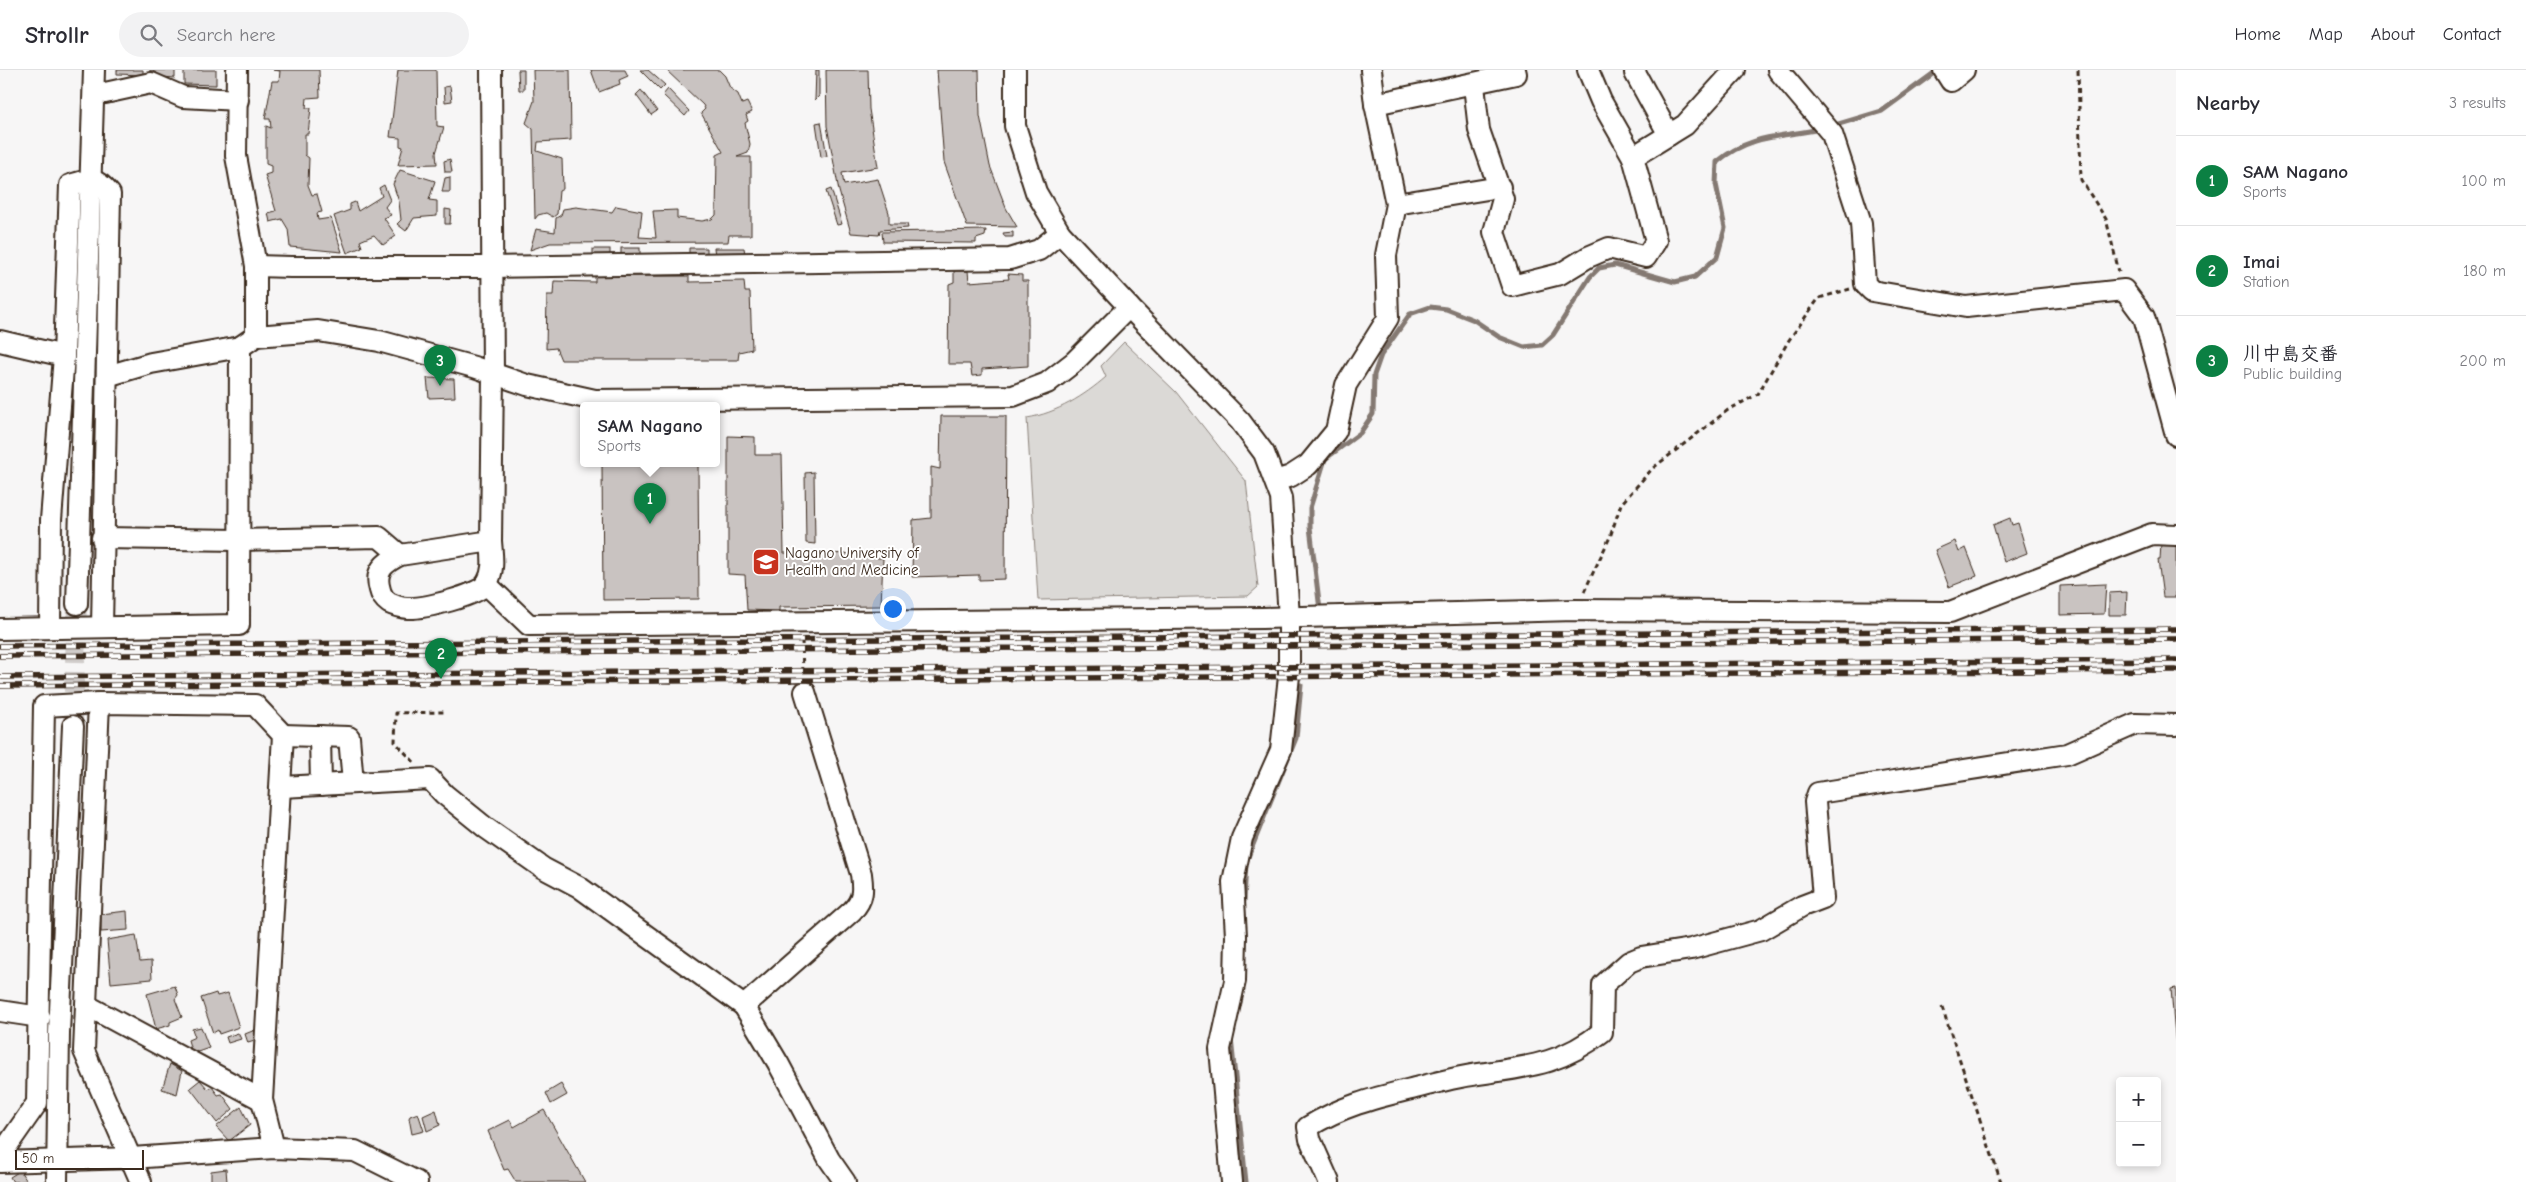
<!DOCTYPE html>
<meta charset="utf-8">
<style>
body{margin:0;font-family:"Comic Neue","Klee One",sans-serif;background:#f2f2f3;color:#2b2b33}
.controls{position:absolute;right:15px;bottom:15px;display:grid;overflow:hidden;border-radius:5px;box-shadow:0 2px 8px #0003}
.controls button{width:45px;height:45px;display:grid;place-items:center;padding:0;border:0;border-bottom:1px solid #e1e1e2;background:#fff;color:#2b2b33;font:25px sans-serif}
.scale{position:absolute;left:15px;bottom:12px;width:129px;box-sizing:border-box;padding-left:5px;border:2px solid #3b2a1e;border-top:0;font-size:14px;line-height:18px;white-space:nowrap;color:#3b2a1e;-webkit-text-stroke:4px #fff;paint-order:stroke}
.you{position:absolute;left:892px;top:538px;width:18px;height:18px;margin:-12px;border:4px solid #fff;border-radius:50%;background:#1a73e8;box-shadow:0 0 0 8px #1a73e833}
.badge{display:grid;place-items:center;width:32px;height:32px;border-radius:50%;background:#0b8043;color:#fff;font-size:16px;font-weight:700}
.pin{position:absolute;translate:-50% -41px;filter:drop-shadow(0 1px 2px #0008)}
.pin::after{content:'';position:absolute;top:26px;width:18px;height:15px;background:inherit;clip-path:polygon(0 0,100% 0,50% 100%)}
.popup{position:absolute;left:580px;top:332px;width:140px;height:65px;box-sizing:border-box;display:grid;place-content:center;border-radius:5px;background:#fff;filter:drop-shadow(0 1px 4px #0005);font-size:16px;white-space:nowrap;color:#7c7c81}
.popup b{font-size:19px;color:#2b2b33}
.popup::after{content:'';position:absolute;left:50%;top:100%;margin-left:-10px;border:10px solid transparent;border-top-color:#fff}
.list{margin:0;padding:0;list-style:none}
h2{display:flex;justify-content:space-between;align-items:center;height:65px;margin:0;padding:0 20px;font-size:21px}
h2 small{font-size:16px;font-weight:400;color:#7c7c81}
.list li{display:grid;grid-template-columns:32px 1fr auto;gap:15px;align-items:center;box-sizing:border-box;height:90px;padding:0 20px;border-top:1px solid #e1e1e2}
.list b{display:block;font-size:19px;white-space:nowrap}
.list p{margin:0;font-size:16px;white-space:nowrap;color:#7c7c81}
.list em{font-size:16px;font-style:normal;color:#7c7c81}
.icon{flex:none;width:28px;height:28px;fill:none;stroke:currentColor;stroke-width:2;stroke-linecap:round;stroke-linejoin:round}
.map{position:relative;flex:none;width:2176px;height:1112px;overflow:hidden}
header{display:flex;align-items:center;gap:30px;box-sizing:border-box;height:70px;padding:0 25px;background:#fff;border-bottom:1px solid #e1e1e2}
header strong{font-size:24px}
nav{display:flex;gap:28px;margin-inline-start:auto;font-size:18px}
.search{width:350px;height:45px;background:#f2f2f3;display:flex;align-items:center;gap:12px;box-sizing:border-box;padding:0 18px;border-radius:28px;color:#7c7c81;font-size:19px}
main{display:flex}
aside{flex:1;background:#fff}
.map>svg:first-child{display:block}
.green{fill:#dbd9d6;stroke:#8b827a}
.lines{fill:none;stroke-linecap:round;stroke-linejoin:round}
.stream{stroke:#847972;stroke-width:5}
.building{fill:#c9c3c1;stroke:#3b2a1e}
.minor-tunnel{stroke:#d1cdcb;stroke-width:20;stroke-dasharray:20 10;stroke-linecap:butt}
.minor-casing{stroke:#3b2a1e;stroke-width:24}
.path{stroke:#3b2a1e;stroke-width:3;stroke-dasharray:5 4;stroke-linecap:butt}
.minor{stroke:#fff;stroke-width:20}
.rail-casing{stroke:#3b2a1e;stroke-width:5.5}
.rail{stroke:#fff;stroke-width:4;stroke-dasharray:11;stroke-linecap:butt}
.labels{text-anchor:middle;stroke-width:4;stroke-linejoin:round;paint-order:stroke}
.poi-label{font-size:15px;fill:#3b2a1e;stroke:#fff;text-anchor:start}
</style>
<header>
<strong>Strollr</strong>
<div class="search"><svg class="icon" aria-label="search" viewBox="0 0 24 24"><circle cx="10" cy="10" r="6"/><path d="M15 15l6 6"/></svg>Search here</div>
<nav><a>Home</a><a>Map</a><a>About</a><a>Contact</a></nav>
</header>
<main>
<div class="map">
<svg width="2176" height="1112" viewBox="0 0 2176 1112">
<rect width="100%" height="100%" fill="#f7f6f6"/>
<filter id="ink" filterUnits="userSpaceOnUse"><feTurbulence type="fractalNoise" baseFrequency=".02" numOctaves="2"/><feDisplacementMap in="SourceGraphic" scale="10" xChannelSelector="R" yChannelSelector="G"/><feConvolveMatrix kernelMatrix="1 2 1 2 8 2 1 2 1" color-interpolation-filters="sRGB"/></filter>
<g filter="url(#ink)">
<path class="green" d="M1124,272L1176,322L1246,411L1258,517L1248,526L1038,530L1027,348C1057,343 1084,326 1106,307L1101,296Z"/>
<g class="lines">
<g class="stream">
<polyline points="1832,56 1882,41 1938,0"/>
<path d="M1320,540L1310,457V438L1325,389L1360,363L1373,344L1374,305L1381,285L1410,244L1430,237L1446,239L1474,250L1499,267L1524,277L1542,275L1553,265L1590,207L1599,198L1615,195L1675,212L1695,207L1717,187L1725,158L1716,114L1717,92C1750,64 1782,67 1821,59"/>
<polyline points="1244,831 1246,792 1296,668 1301,615"/>
<polyline points="1231,968 1246,1112"/>
</g>
</g>
<g class="building">
<polygon points="117,0 143,0 143,5 117,4"/>
<polygon points="150,0 175,0 175,8 149,6"/>
<polygon points="184,0 216,0 216,15 184,14"/>
<polygon points="273,0 319,0 320,27 307,28 306,38 311,38 308,64 305,64 305,85 309,88 308,115 312,125 317,124 322,142 317,143 318,150 331,148 342,182 290,177 288,159 282,149 270,152 268,143 276,141 265,105 271,103 271,96 266,94 266,56 271,58 270,49 265,49 272,11 279,11 280,1"/>
<polygon points="398,0 436,0 437,56 444,57 436,83 437,94 398,95 403,77 400,76 400,68 390,67"/>
<polygon points="518,0 524,0 524,20 519,20"/>
<polygon points="533,0 570,0 571,70 538,72 537,81 562,89 563,119 559,121 557,144 553,147 546,143 538,145 535,149 533,59 526,53 534,31"/>
<polygon points="591,0 625,0 628,6 619,10 620,14 599,22"/>
<polygon points="640,0 648,0 665,15 660,20"/>
<polygon points="666,0 719,0 725,6 730,18 738,24 742,34 747,32 752,42 746,45 748,51 745,53 750,74 748,83 737,87 751,87 751,165 729,165 728,172 550,173 530,180 536,159 555,162 556,148 561,145 563,139 576,137 612,142 616,136 642,141 639,167 656,168 653,141 677,140 677,148 702,151 712,149 716,145 717,85 723,82 701,43 705,39 703,35"/>
<polygon points="816,0 819,0 819,26 815,30"/>
<polygon points="826,0 868,0 869,39 878,97 842,103 844,115 878,109 889,143 889,154 907,154 908,158 880,160 879,165 851,163 839,121 827,56"/>
<polygon points="937,0 979,0 980,46 990,96 1006,138 1017,157 967,156 944,92"/>
<polygon points="450,16 452,31 445,32 444,17"/>
<polygon points="668,19 689,41 685,46 663,25"/>
<polygon points="641,20 657,41 651,45 636,25"/>
<polygon points="821,52 827,86 821,87 816,53"/>
<polygon points="450,89 452,102 445,102 444,91"/>
<polygon points="400,100 435,111 429,130 437,131 437,146 414,148 406,161 397,154 401,150 399,132 393,114"/>
<polygon points="450,107 450,122 442,122 445,108"/>
<polygon points="384,115 390,130 385,137 391,145 384,148 396,166 383,175 374,165 360,171 362,177 347,183 334,146 350,140 350,134 355,132 358,141 382,126 379,118"/>
<polygon points="831,119 842,154 837,155 826,121"/>
<polygon points="445,139 451,140 450,154 445,154"/>
<polygon points="986,160 985,166 976,169 976,173 883,172 882,162"/>
<polygon points="1013,162 1013,167 1005,167 1003,163"/>
<rect x="621" y="178" width="19" height="7"/>
<polygon points="689,178 707,178 707,184 689,185"/>
<polygon points="714,178 744,178 745,184 715,185"/>
<rect x="593" y="179" width="17" height="6"/>
<polygon points="954,201 968,201 969,212 1009,209 1008,204 1022,205 1022,211 1028,211 1028,296 982,299 982,305 972,306 970,294 948,294 949,214 954,212"/>
<polygon points="595,206 689,206 689,212 744,211 745,222 750,222 752,279 739,282 738,290 561,290 556,278 546,279 547,225 553,225 554,211 595,212"/>
<polygon points="427,308 454,309 455,327 429,328"/>
<polygon points="941,346 1006,346 1005,509 979,510 979,505 912,507 913,450 931,448 931,397 940,399"/>
<polygon points="728,366 755,367 755,385 782,385 784,483 876,484 877,488 883,488 881,536 779,537 779,541 747,540 745,505 728,504"/>
<polygon points="602,393 698,393 699,529 603,530"/>
<polygon points="814,402 815,474 806,473 805,403"/>
<polygon points="2010,448 2012,455 2018,453 2027,483 2004,492 1993,455"/>
<polygon points="1955,471 1959,482 1966,478 1977,506 1949,517 1935,480"/>
<polygon points="2161,473 2176,476 2176,527 2163,527 2158,490 2160,490"/>
<polygon points="2106,514 2104,544 2060,545 2060,516"/>
<polygon points="2127,522 2126,545 2109,545 2109,523"/>
<polygon points="127,841 128,860 101,862 101,844"/>
<polygon points="136,865 140,892 151,891 152,909 111,913 107,870"/>
<polygon points="175,916 178,925 175,929 182,947 170,952 170,955 156,959 147,924"/>
<polygon points="2176,918 2176,977 2171,919"/>
<polygon points="216,923 217,926 228,923 239,957 219,964 218,960 213,963 201,928"/>
<polygon points="201,957 209,978 192,984 188,970 195,967 192,959"/>
<polygon points="255,960 258,970 248,973 245,964"/>
<polygon points="238,963 241,969 228,973 226,967"/>
<polygon points="170,994 182,1001 177,1024 162,1019"/>
<polygon points="200,1010 208,1019 212,1017 218,1025 222,1024 233,1039 217,1053 190,1018"/>
<polygon points="561,1014 567,1025 551,1034 546,1023"/>
<polygon points="241,1037 250,1055 229,1071 216,1057"/>
<polygon points="436,1040 440,1055 427,1061 423,1046"/>
<polygon points="544,1040 585,1112 516,1112 508,1099 504,1100 488,1061 510,1050 514,1057"/>
<polygon points="418,1043 424,1061 412,1064 409,1048 410,1046"/>
<polygon points="226,1099 227,1112 211,1112 211,1101"/>
<polygon points="20,1101 27,1111 13,1112 10,1107"/>
</g>
<g class="lines">
<polyline class="minor-tunnel" points="73,652 77,534"/>
<g class="minor-casing">
<g id="minor">
<polyline points="237,0 236,86 256,196 256,266"/>
<polyline points="1015,0 1015,56 1036,122 1060,163 1129,237 1240,351 1264,383 1281,428 1289,547 1289,606 1281,680 1242,768 1233,812 1236,866 1235,911 1220,979 1232,1112"/>
<polyline points="1371,0 1375,34"/>
<polyline points="1778,0 1832,64 1861,153 1865,214 1872,221 1966,237 2124,220 2144,247 2176,365"/>
<polyline points="1944,0 1951,11 1964,0"/>
<polyline points="1635,3 1669,65"/>
<polyline points="1474,15 1479,60 1503,129 1494,162 1512,216 1560,204 1588,187 1609,178 1646,187 1656,171 1633,87 1601,31 1588,0"/>
<polyline points="105,23 151,13 183,27 238,30"/>
<polyline points="1633,87 1685,55 1735,0"/>
<polyline points="1396,134 1500,117"/>
<polyline points="256,196 291,197 491,197 1010,189 1039,180 1060,163"/>
<polyline points="0,271 64,286"/>
<polyline points="107,306 151,293 240,277"/>
<polyline points="1275,411 1291,406 1308,395 1336,361 1346,315 1388,248 1386,185 1396,134 1375,34 1516,4 1515,0"/>
<polyline points="102,468 240,470 379,467 400,485"/>
<path d="M491,471L400,485C384,493 374,501 380,520C381,525 385,530 389,533C393,535 402,538 407,538C422,539 479,526 487,513C495,499 492,486 491,471L493,303L491,0"/>
<polyline points="486,514 529,555 1262,548 1575,540 1950,542 2152,464 2176,465"/>
<polyline points="77,534 94,0"/>
<path d="M50,558L51,450L64,286L70,115C91,109 95,106 110,124L102,557"/>
<polyline points="0,559 239,555 240,277 256,266 318,261 379,271 474,297 527,315 595,330 1013,326 1047,313 1074,292 1129,237"/>
<path d="M805,622L861,804C863,819 864,829 852,841L744,936L778,993L829,1089L845,1112"/>
<polyline points="99,633 86,935 262,1030"/>
<polyline points="283,665 349,667 353,713"/>
<polyline points="320,666 321,715"/>
<polyline points="282,717 430,709 444,724 486,758 543,798 579,817 744,936"/>
<polyline points="86,935 84,981 141,1112"/>
<polyline points="0,941 40,947"/>
<polyline points="0,1086 37,1033 44,636 99,633 255,635 283,665 262,1030 274,1078"/>
<polyline points="0,1092 132,1088 274,1078 355,1081 417,1112"/>
<polyline points="57,1112 59,963 73,656"/>
<path d="M1329,1112L1310,1069L1308,1057C1344,1035 1375,1028 1415,1018C1432,1014 1449,1009 1466,1006C1519,997 1557,998 1602,962L1603,915L1629,892L1641,887L1691,879L1761,860L1802,836L1823,828L1815,732L1818,723L2067,684L2135,654L2176,655"/>
</g>
</g>
<g class="path">
<polyline points="2078,0 2081,110 2106,149 2119,202"/>
<polyline points="1584,522 1610,467 1621,434 1653,398 1728,340 1758,324 1789,270 1819,228 1850,219"/>
<polyline points="802,570 803,606"/>
<polyline points="414,692 395,672 396,643 444,642"/>
<polyline points="1942,937 2001,1112"/>
</g>
<use href="#minor" class="minor"/>
<g class="rail-casing">
<g id="rail">
<polyline points="0,576 2176,559"/>
<polyline points="0,586 2176,569"/>
<polyline points="0,607 2176,590"/>
<polyline points="0,616 2176,600"/>
</g>
</g>
<use href="#rail" class="rail"/>
</g>
</g>
<defs>
<g id="university-square" transform="scale(1.4375)"><rect x="-9" y="-9" width="18" height="18" rx="4" fill="#c8321e" stroke="#fff"/><path d="M0-5L7-2L0 1L-7-2ZM-4 1L0 2.5L4 1V4Q0 6-4 4Z" fill="#fff"/></g>
</defs>
<g fill-rule="evenodd">
<use href="#university-square" x="766" y="492"/>
</g>
<g class="labels">
<g class="poi-label">
<text x="785" y="488">Nagano University of<tspan x="785" dy="17">Health and Medicine</tspan></text>
</g>
</g>
</svg>
<div class="controls">
<button>+</button>
<button>−</button>
</div>
<div class="scale">50 m</div>
<div class="you"></div>
<div class="pin badge" style="left:650px;top:454px">1</div>
<div class="popup"><b>SAM Nagano</b>Sports</div>
<div class="pin badge" style="left:441px;top:609px">2</div>
<div class="pin badge" style="left:440px;top:316px">3</div>
</div>
<aside>
<h2>Nearby<small>3 results</small></h2>
<ul class="list">
<li><span class="badge">1</span><div><b>SAM Nagano</b><p>Sports</p></div><em>100 m</em></li>
<li><span class="badge">2</span><div><b>Imai</b><p>Station</p></div><em>180 m</em></li>
<li><span class="badge">3</span><div><b>川中島交番</b><p>Public building</p></div><em>200 m</em></li>
</ul>
</aside>
</main>
